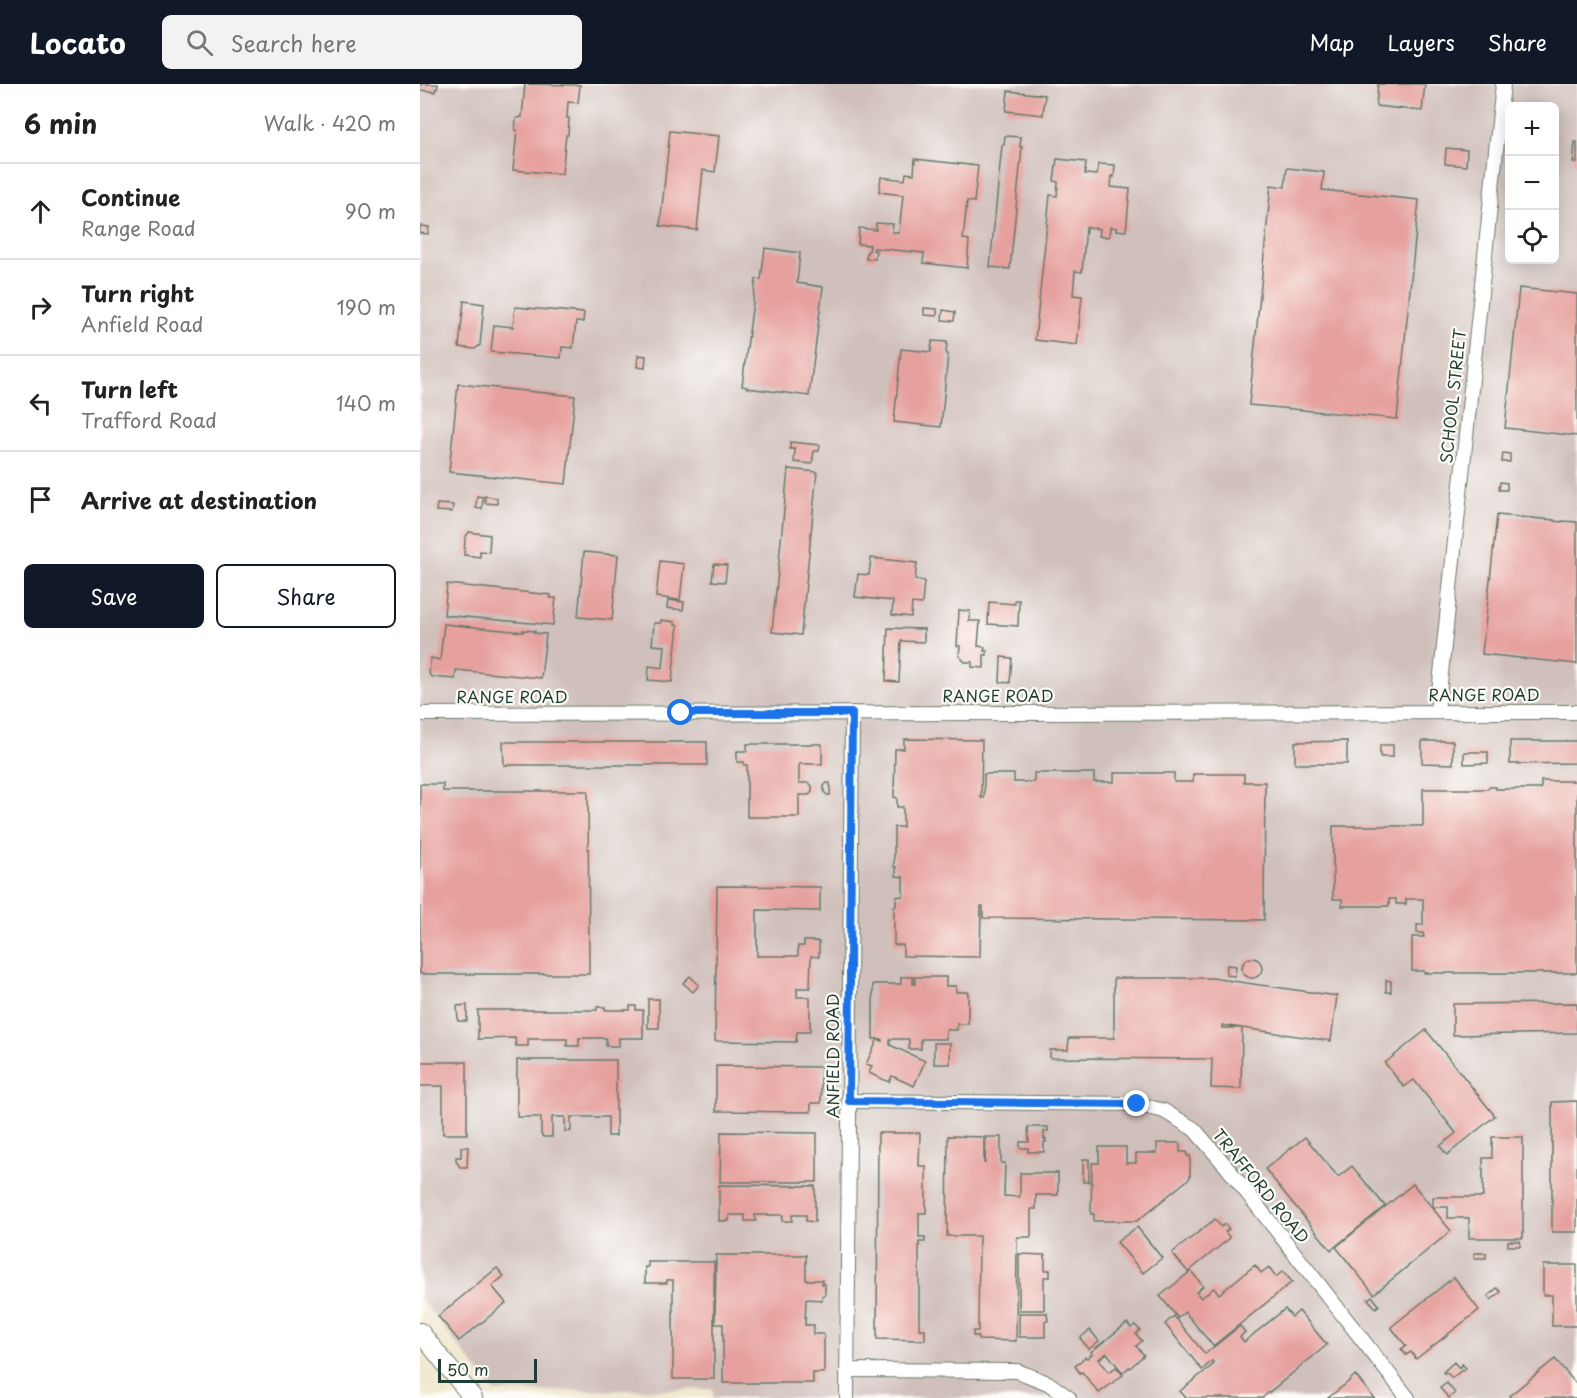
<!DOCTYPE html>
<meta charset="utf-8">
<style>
body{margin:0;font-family:"Playpen Sans",sans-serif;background:#f2f2f2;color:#222}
.controls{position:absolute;right:18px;top:18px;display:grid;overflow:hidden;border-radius:9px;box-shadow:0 3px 15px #0003}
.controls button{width:54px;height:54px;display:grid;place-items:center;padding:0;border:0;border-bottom:2px solid #e0e0e0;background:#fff;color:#222;font:30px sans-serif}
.scale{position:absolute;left:18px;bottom:15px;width:99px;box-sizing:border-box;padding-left:6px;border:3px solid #1f3d34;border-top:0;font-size:16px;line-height:21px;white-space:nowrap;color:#1f3d34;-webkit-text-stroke:4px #fdfcf7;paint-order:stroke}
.stop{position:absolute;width:18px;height:18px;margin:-14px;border:4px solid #1a73e8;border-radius:50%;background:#fff}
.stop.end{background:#1a73e8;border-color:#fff;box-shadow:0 2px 6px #0008}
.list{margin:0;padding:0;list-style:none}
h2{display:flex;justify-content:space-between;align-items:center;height:78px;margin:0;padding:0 24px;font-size:26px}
h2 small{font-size:20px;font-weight:400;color:#767676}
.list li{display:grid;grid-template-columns:39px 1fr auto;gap:18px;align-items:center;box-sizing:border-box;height:96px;padding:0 24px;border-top:2px solid #e0e0e0}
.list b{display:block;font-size:22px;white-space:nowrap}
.list p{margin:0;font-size:20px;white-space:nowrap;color:#767676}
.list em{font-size:20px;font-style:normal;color:#767676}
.actions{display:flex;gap:12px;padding:18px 24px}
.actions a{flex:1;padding:14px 0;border:2px solid #111827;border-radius:9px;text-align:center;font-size:21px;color:#111827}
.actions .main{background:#111827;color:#fff}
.icon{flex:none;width:33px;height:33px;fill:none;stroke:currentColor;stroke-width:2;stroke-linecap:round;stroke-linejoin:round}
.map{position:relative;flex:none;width:1157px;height:1314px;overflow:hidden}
header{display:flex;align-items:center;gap:36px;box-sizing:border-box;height:84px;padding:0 30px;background:#111827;color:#fff}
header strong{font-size:28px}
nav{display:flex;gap:33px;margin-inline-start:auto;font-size:21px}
.search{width:420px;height:54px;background:#f2f2f2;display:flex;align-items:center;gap:15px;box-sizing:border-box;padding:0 21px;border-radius:9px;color:#767676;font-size:22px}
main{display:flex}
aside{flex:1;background:#fff}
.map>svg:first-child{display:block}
.industrial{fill:#d0c0bc;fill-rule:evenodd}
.building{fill:#e6a09d}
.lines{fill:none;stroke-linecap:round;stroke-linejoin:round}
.street-casing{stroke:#68796b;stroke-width:16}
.secondary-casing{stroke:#68796b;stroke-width:20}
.street{stroke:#fff;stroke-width:14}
.secondary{stroke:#fff;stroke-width:18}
.route{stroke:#1a73e8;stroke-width:8}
.labels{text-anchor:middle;stroke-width:4.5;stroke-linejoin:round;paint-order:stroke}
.street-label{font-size:16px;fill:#1f3d34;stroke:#fdfcf7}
</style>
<header>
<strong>Locato</strong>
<div class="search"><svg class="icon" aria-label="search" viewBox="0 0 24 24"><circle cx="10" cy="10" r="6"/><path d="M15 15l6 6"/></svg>Search here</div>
<nav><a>Map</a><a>Layers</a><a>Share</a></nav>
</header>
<main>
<aside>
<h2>6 min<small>Walk · 420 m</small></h2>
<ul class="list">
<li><svg class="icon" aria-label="ahead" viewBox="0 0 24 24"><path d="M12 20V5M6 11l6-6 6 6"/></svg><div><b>Continue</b><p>Range Road</p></div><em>90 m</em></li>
<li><svg class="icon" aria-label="right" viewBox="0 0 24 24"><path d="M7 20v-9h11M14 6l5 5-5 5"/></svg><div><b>Turn right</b><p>Anfield Road</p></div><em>190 m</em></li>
<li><svg class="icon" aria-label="left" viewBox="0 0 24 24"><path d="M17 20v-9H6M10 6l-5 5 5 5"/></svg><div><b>Turn left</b><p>Trafford Road</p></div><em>140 m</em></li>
<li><svg class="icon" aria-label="arrive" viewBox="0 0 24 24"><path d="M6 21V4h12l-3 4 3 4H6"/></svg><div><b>Arrive at destination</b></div></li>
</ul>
<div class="actions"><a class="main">Save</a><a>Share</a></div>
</aside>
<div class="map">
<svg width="1157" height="1314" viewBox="0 0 1157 1314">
<rect width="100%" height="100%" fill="#fdfcf7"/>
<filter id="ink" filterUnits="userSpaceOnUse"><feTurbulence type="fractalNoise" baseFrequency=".0167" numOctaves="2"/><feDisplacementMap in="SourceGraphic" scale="12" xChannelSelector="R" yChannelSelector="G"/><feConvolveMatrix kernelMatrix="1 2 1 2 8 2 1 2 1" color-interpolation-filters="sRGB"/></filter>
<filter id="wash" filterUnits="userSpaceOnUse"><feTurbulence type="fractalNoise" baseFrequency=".008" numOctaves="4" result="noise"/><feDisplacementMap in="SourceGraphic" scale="24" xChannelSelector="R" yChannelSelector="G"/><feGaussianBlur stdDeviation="1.35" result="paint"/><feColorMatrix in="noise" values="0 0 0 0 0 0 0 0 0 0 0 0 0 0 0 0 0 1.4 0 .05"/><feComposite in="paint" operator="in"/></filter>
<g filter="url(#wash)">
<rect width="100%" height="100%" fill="#f1e9d1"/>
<path class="industrial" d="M0,0H1157V1314H293V1305L75,1308L0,1214ZM1090,22H1134V176H1090Z"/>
<g id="blocks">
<g class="building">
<polygon points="0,0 18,0 17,5 15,5 15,8 0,6"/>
<polygon points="105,0 160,1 158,19 148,18 147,34 149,34 148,51 146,51 142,90 93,86 97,46 95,46 96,36 97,34 102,33"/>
<polygon points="958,0 1005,0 1002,27 956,22"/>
<polygon points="588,7 625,11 623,31 586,27"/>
<polygon points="250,47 299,52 295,88 283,86 277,146 240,142"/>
<polygon points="585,52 601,53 600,63 602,63 590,185 570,183 582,61 584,61"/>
<polygon points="1155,58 1157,58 1157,79 1153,79"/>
<polygon points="1026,64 1047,66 1046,82 1025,80"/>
<polygon points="495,75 558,82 554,118 547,117 543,155 549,156 547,184 503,179 504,169 454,164 453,166 456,167 455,175 446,175 447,167 449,167 450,161 438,160 439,144 456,146 456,139 473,140 472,148 479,149 483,111 459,108 461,93 485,96 486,89 494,90"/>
<polygon points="637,75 666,78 665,90 677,91 678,80 695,81 694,93 692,92 691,103 710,105 706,147 696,146 697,144 690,143 689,153 679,152 680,145 666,143 662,188 655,187 653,211 662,212 657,261 615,256 630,111 637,112 638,98 634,97"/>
<polygon points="867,84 904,88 902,106 999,116 977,335 829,321 851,101 865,103"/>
<polygon points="0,142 9,143 8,150 0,149"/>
<polygon points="345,164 380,169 377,199 403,203 389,312 327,304 327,303 322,302 336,195 341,196"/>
<polygon points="1099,204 1157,210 1157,352 1085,344"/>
<polygon points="44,217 64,220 60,261 55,265 39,263"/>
<polygon points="95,223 164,229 163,238 156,238 153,264 142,263 141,274 71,268 74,241 93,243"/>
<polygon points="504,224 517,225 517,232 504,231"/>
<polygon points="523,226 535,228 534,237 522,236"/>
<polygon points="512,257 527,258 526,270 528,270 521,343 474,338 481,265 511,268"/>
<polygon points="218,271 226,272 225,284 217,283"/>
<polygon points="38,300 155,312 146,400 29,388"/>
<polygon points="370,358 400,361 399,367 394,367 392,380 374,378 375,365 370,365"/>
<polygon points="1083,369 1090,370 1090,378 1082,378"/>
<polygon points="368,385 397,388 381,551 352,548"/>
<polygon points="1080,398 1087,399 1087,406 1079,406"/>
<polygon points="57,412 63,413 62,425 56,424"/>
<polygon points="65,412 77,414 77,420 65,419"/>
<polygon points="17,420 33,421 32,428 16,427"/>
<polygon points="1077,431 1134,436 1134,437 1142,438 1142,437 1157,438 1157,580 1062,570"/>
<polygon points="49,448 70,451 69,468 60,467 60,473 44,471 45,454"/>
<polygon points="164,468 198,471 192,536 158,533"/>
<polygon points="451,474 497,479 495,496 504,497 502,520 492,519 491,533 472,531 473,517 435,513 438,490 449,491"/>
<polygon points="240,477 264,480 260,516 236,513"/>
<polygon points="294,480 307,481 305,498 292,497"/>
<polygon points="27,500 131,511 130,514 136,514 133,541 24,531"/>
<polygon points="248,516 264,518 263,526 247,524"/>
<polygon points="595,516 599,516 598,542 568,540 569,518 595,520"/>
<polygon points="539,526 550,527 549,537 560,537 558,562 565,563 564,567 567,567 567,571 564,571 564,584 552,583 552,578 545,578 539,572 540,562 537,562"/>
<polygon points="241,536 255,538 255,541 258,541 252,598 228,596 229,582 243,584 245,562 232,561 234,539 241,539"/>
<polygon points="24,540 103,548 103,546 115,547 114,549 126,550 121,594 36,586 35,595 12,593 9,590 11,574 20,576"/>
<polygon points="468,544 504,545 504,558 481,557 479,598 466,597"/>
<polygon points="581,573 592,574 590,599 580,598"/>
<polygon points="484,655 562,656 561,714 564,714 564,690 594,690 594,698 614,698 614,689 674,689 674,698 694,698 694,689 754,689 754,698 773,698 773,690 824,690 824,698 845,698 844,836 563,834 563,822 561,822 560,873 483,872 483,861 474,861 474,822 476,822 476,813 483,812 483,793 476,792 476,783 474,783 474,743 483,743 483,723 477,723 477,714 474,713 475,665 484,665"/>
<polygon points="927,657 927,680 875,680 875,658"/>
<polygon points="1002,657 1033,657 1033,680 1002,679"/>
<polygon points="1090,657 1157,657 1157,679 1090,680"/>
<polygon points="83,658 287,658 287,681 84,681"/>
<polygon points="327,660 402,660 402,680 379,680 379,699 389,699 392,702 392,708 389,711 379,711 379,733 327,733 327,681 324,681 324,678 317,678 317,667 327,667"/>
<rect x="960" y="661" width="13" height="12"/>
<polygon points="1044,668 1068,668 1068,679 1044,680"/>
<polygon points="1121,697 1157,697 1157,889 1004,889 1004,887 992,887 992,853 1004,853 1003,849 997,849 997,841 1003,841 1003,815 986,815 986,820 976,820 976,815 969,815 969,822 922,822 922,815 913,815 913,742 1003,742 1003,705 1068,705 1069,703 1076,703 1076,705 1121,705"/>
<polygon points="407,699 410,699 410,711 407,711 404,708 404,702"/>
<polygon points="0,700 23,700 23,707 168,707 169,890 0,890"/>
<polygon points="297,802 400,803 400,827 337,826 337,872 378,872 378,862 384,862 384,857 397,857 397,858 399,858 399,873 391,872 390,904 377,904 377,913 390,913 390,948 377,948 376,958 295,957"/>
<circle cx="832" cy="884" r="10"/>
<polygon points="807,881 816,882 815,892 806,891"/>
<polygon points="270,892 279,901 273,908 263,899"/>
<polygon points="481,893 493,893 493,900 495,900 495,893 526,893 526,902 536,902 536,908 548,908 548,940 537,940 537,946 526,946 526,955 501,955 501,965 489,965 489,955 470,955 470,961 505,977 494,1002 472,992 469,998 449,989 452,982 446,980 458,955 462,957 462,955 453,955 453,900 481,900"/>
<polygon points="694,894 792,894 917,912 911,957 802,941 802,944 822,944 821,1005 791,1004 792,975 630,974 630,966 648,966 649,954 694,954"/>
<polygon points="966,896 971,897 971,908 966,908"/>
<rect x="228" y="915" width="11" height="29"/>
<polygon points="1157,919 1157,949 1033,951 1033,920"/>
<polygon points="47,921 47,937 38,937 37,922"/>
<polygon points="210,922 216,922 216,926 223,926 223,954 199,954 199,962 186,962 186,954 159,954 159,962 147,962 147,955 108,955 108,962 96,962 95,954 58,955 58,926 177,926 177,923 185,923 185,926 210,926"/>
<polygon points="1006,946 1075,1032 1027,1071 1020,1062 1036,1049 994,996 984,1003 965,979"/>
<rect x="514" y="959" width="16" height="21"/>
<polygon points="97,976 196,976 196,1052 188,1052 188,1033 151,1033 151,1047 145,1048 145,1033 132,1033 132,1053 123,1053 121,1050 121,1033 97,1033"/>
<polygon points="0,978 47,978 47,1050 23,1050 23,1002 0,1002"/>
<polygon points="296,982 401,983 401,1019 391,1019 391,1028 296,1027"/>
<polygon points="1157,1017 1157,1148 1132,1148 1132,1018"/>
<polygon points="608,1043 628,1043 628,1047 624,1047 624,1055 626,1055 626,1058 624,1058 624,1068 608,1068 608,1064 600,1064 600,1058 609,1058"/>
<polygon points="301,1048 397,1049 397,1098 300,1098"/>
<polygon points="458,1049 500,1049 499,1082 506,1082 506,1129 499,1129 499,1153 505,1153 505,1158 499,1158 499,1245 505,1245 505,1256 457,1255"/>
<polygon points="528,1052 564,1053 564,1079 565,1079 566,1053 581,1053 581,1079 585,1079 584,1112 599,1113 600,1111 600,1089 638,1089 638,1111 616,1111 616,1125 611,1125 611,1153 597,1153 596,1257 558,1256 558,1252 553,1252 553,1247 558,1247 559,1152 527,1152"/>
<polygon points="885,1053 918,1093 932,1082 965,1122 911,1166 845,1085"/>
<polygon points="1072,1053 1103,1053 1103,1154 1049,1154 1049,1134 1028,1134 1028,1123 1013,1123 1013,1113 1063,1113 1063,1074 1072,1074"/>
<polygon points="737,1059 760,1059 760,1068 767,1068 767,1072 770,1072 770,1094 717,1137 674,1137 674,1130 671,1130 672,1079 679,1079 679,1063 706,1063 706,1079 716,1079 716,1069 737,1069"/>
<polygon points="41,1063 48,1063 47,1083 40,1083 36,1077 36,1073 41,1073"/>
<rect x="663" y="1075" width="6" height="23"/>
<polygon points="993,1100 1031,1147 954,1210 916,1163"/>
<polygon points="299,1101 395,1102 395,1138 386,1137 386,1131 372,1131 372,1137 362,1137 363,1131 335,1131 336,1137 325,1137 325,1131 309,1131 309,1137 299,1137"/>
<polygon points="795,1135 801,1143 805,1140 809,1145 805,1148 810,1154 768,1188 752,1169"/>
<polygon points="717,1143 742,1174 723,1189 697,1158"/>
<rect x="1088" y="1157" width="12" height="5"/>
<rect x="1054" y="1169" width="12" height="5"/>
<polygon points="599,1170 625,1171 625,1186 630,1186 630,1193 624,1193 624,1226 599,1226"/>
<polygon points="296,1171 386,1171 386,1196 402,1196 402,1200 405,1200 405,1211 402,1212 402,1216 386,1215 385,1241 394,1241 393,1250 404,1250 404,1289 393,1289 393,1299 303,1299 303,1240 295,1240"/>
<polygon points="228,1178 294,1178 294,1295 253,1295 253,1196 247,1196 247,1199 225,1199 225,1183 228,1183"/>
<polygon points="835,1181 841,1189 849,1183 856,1193 863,1187 872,1198 793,1262 765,1228 758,1234 740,1212 771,1187 783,1202 776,1208 781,1214 794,1204 799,1210"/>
<polygon points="1123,1181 1157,1181 1157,1242 1132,1242 1132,1211 1123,1211"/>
<polygon points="77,1184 84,1192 72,1202 86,1219 39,1257 18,1232"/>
<polygon points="1034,1193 1059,1226 996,1275 991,1268 986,1271 981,1265 986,1262 971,1243"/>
<polygon points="1077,1204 1081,1208 1071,1216 1068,1212"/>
<polygon points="952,1212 959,1221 956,1224 948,1215"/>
<polygon points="865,1225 872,1233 879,1227 907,1261 842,1314 766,1314 760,1307 794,1280 792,1277 782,1286 745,1240 754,1232 785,1270 820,1242 825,1248 820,1253 824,1258"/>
<polygon points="599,1229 627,1229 628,1237 625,1237 625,1253 599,1253"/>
<polygon points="707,1239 711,1244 715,1241 720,1246 716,1250 722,1257 716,1262 724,1271 710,1284 709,1283 703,1289 687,1269 679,1275 689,1288 696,1283 703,1291 679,1309 662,1288 660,1289 655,1282 665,1273 667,1274 672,1270 671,1268"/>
<polygon points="670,1246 679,1257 669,1265 660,1254"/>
<polygon points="1135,1275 1157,1301 1157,1314 1091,1314 1089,1312"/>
<polygon points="1034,1278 1039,1284 1042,1280 1046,1284 1043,1287 1042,1286 1032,1294 1026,1288 1025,1290 1023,1288"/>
<polygon points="935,1291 954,1314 908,1314 927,1299"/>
<polygon points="1027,1299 1035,1309 1029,1314 1020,1304"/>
</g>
</g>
</g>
<g filter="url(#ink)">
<use href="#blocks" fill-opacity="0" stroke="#68796b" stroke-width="1.5"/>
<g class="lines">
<g class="street-casing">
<g id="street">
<polyline points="1017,628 1083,0"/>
<polyline points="0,630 1157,628"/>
<polyline points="429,1017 717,1020 744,1027 774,1045 806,1082 988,1314"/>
<polyline points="427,1286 597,1287 628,1299 649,1314"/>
<polyline points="427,1314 432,629"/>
</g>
</g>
<g class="secondary-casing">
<polyline id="secondary" points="0,1248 53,1314"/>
</g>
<use href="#street" class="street"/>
<use href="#secondary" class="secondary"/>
</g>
</g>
<g class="lines" filter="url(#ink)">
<polyline class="route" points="261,629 432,629 429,1017 717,1020"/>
</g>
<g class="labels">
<g class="street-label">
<text transform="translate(1033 312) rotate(-84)" y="6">SCHOOL STREET</text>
<text x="1064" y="617">RANGE ROAD</text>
<text x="578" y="618">RANGE ROAD</text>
<text x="92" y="619">RANGE ROAD</text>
<text transform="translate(413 972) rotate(-90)" y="6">ANFIELD ROAD</text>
<text transform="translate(841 1102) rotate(51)" y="6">TRAFFORD ROAD</text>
</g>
</g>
</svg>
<div class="controls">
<button>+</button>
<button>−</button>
<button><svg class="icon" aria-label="locate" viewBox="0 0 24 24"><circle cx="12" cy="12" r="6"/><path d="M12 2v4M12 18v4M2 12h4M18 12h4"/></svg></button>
</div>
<div class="scale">50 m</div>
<div class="stop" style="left:261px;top:629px"></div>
<div class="stop end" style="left:717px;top:1020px"></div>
</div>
</main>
